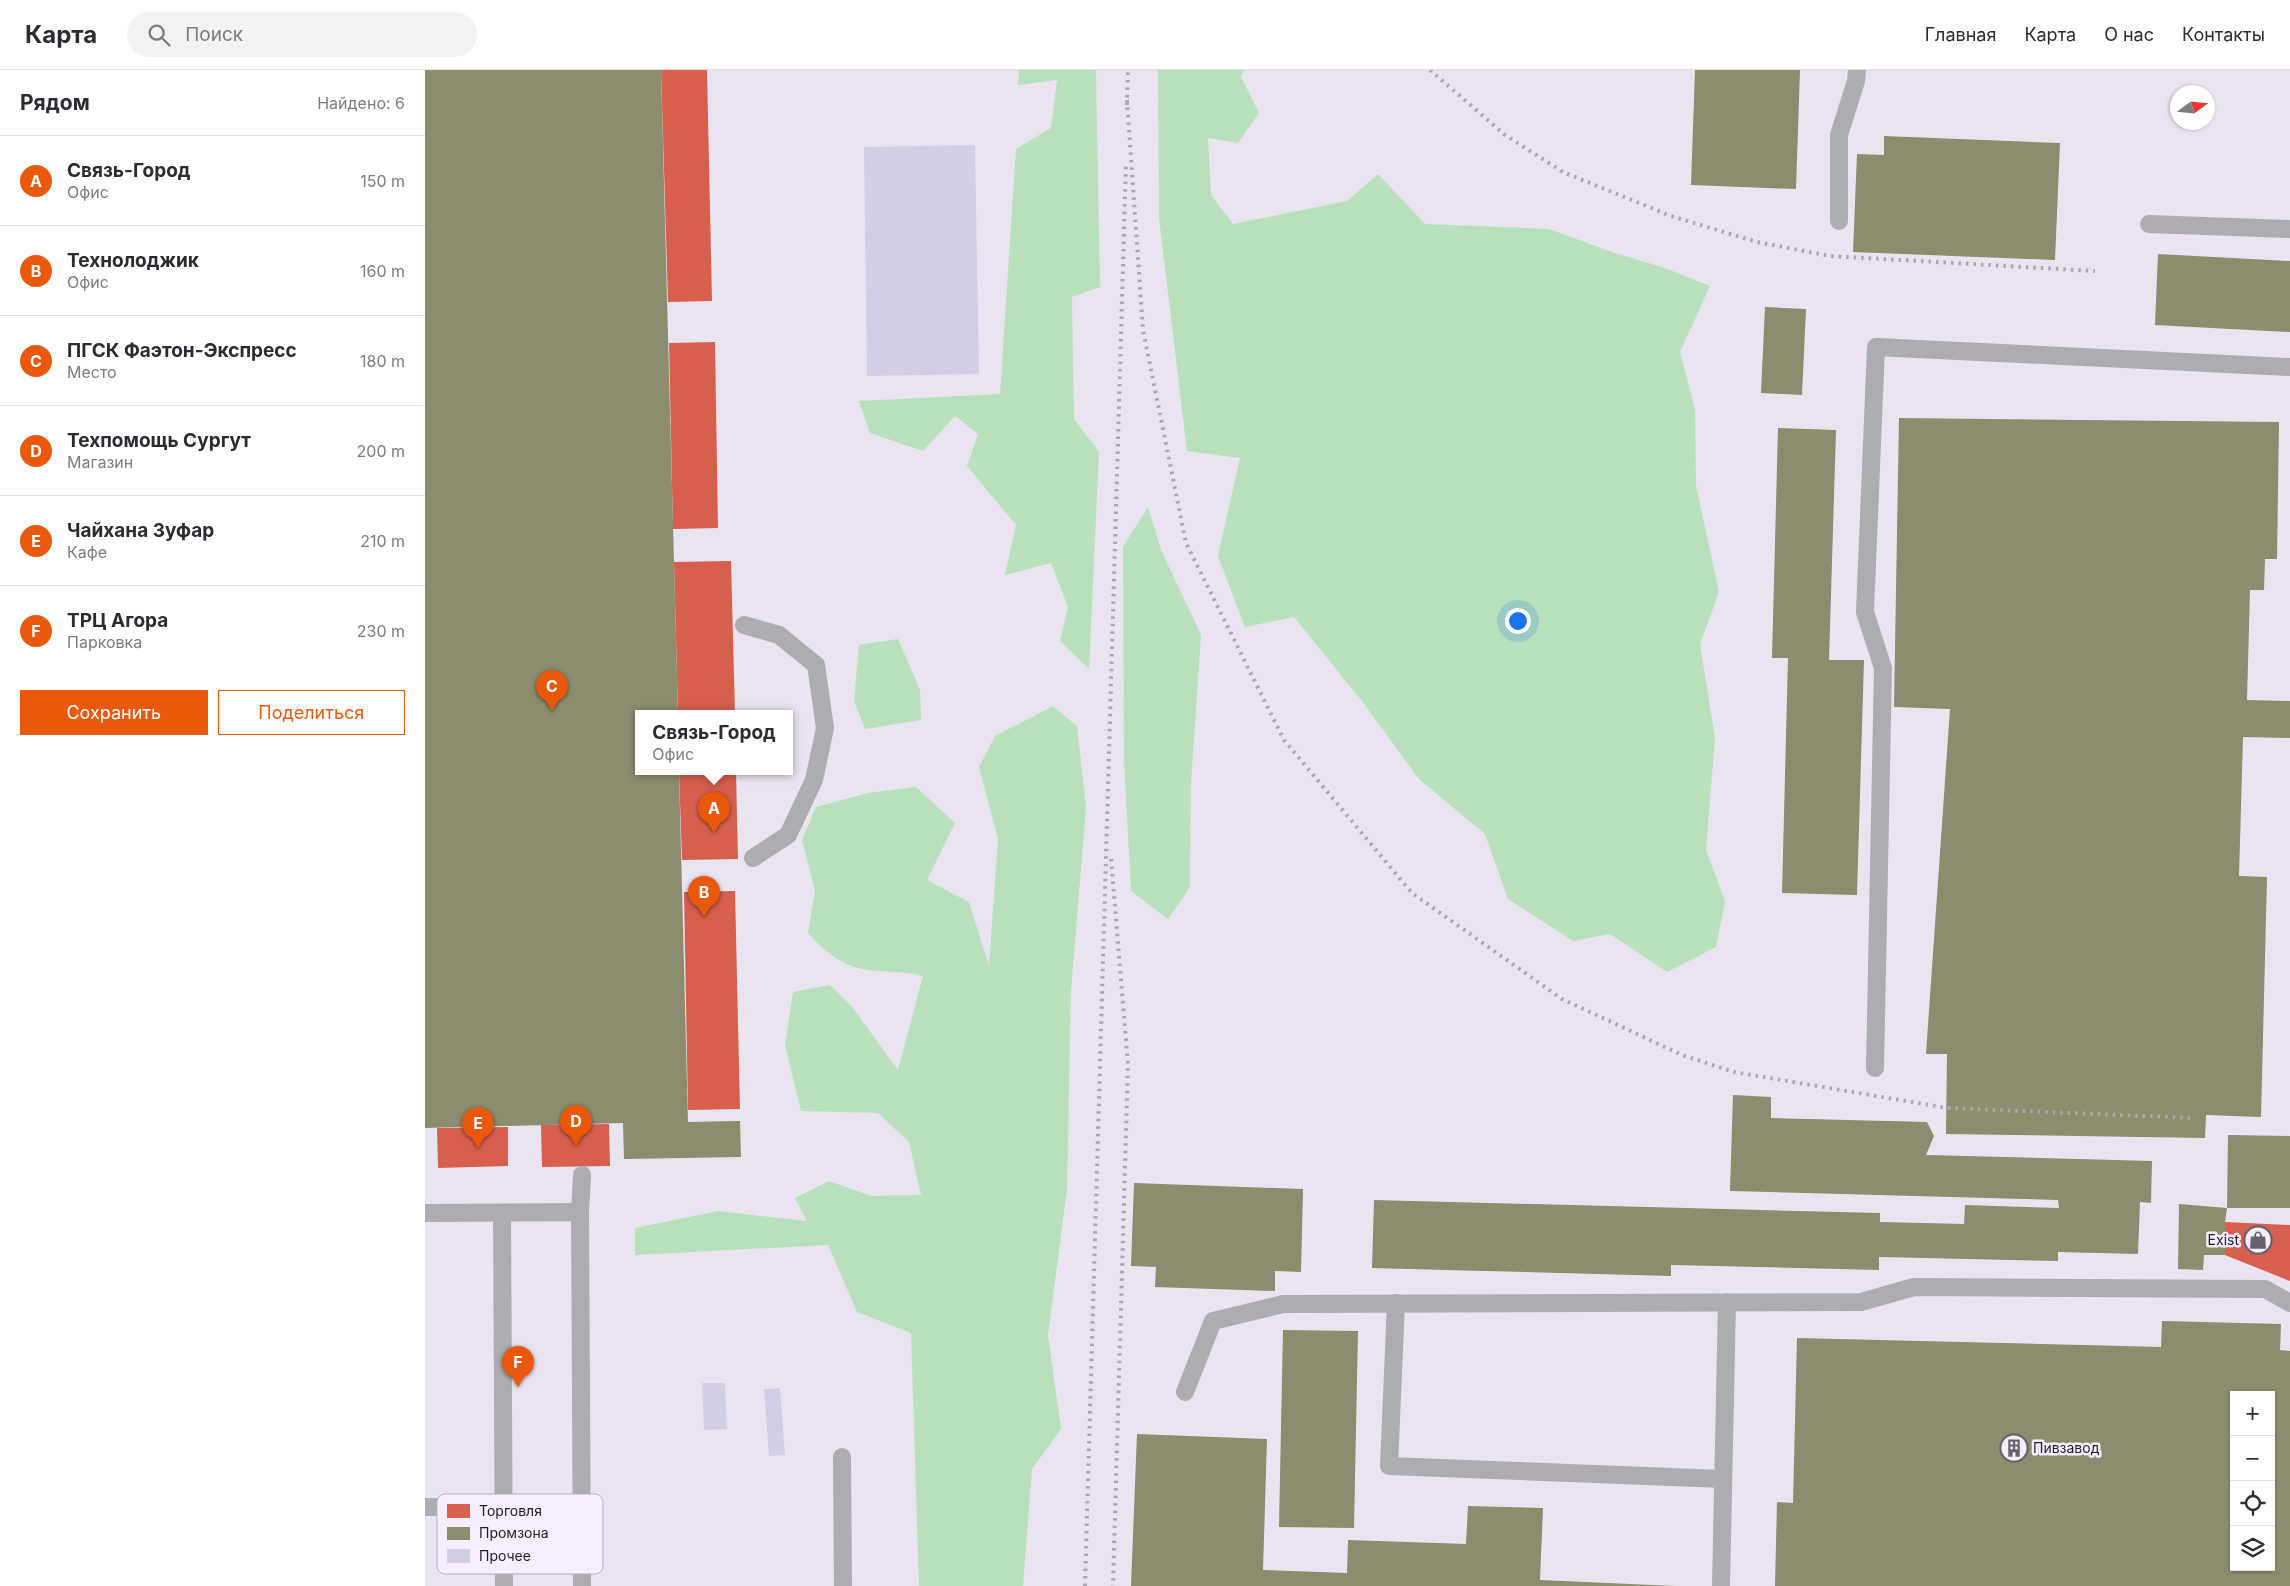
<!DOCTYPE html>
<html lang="ru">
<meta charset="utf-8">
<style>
body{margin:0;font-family:Inter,sans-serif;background:#f2f2f3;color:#2b2b33}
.controls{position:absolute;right:15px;bottom:15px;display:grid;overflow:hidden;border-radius:0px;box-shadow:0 1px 4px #0004}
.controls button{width:45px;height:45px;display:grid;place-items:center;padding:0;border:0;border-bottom:1px solid #e1e1e2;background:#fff;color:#2b2b33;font:25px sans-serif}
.compass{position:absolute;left:1745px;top:15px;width:45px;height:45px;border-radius:50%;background:#fff;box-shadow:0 1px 4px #0004;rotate:75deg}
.you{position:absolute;left:1092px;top:550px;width:18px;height:18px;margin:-12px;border:4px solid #fff;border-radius:50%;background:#1a73e8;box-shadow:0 0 0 8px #1a73e833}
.badge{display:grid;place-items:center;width:32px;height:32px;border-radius:50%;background:#ea580c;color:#fff;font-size:16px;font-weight:700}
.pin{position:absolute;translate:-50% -41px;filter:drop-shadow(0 1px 2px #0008)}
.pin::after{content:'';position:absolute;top:26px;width:18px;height:15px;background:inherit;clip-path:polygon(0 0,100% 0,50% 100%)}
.popup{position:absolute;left:210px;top:640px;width:158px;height:65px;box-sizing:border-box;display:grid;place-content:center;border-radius:0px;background:#fff;filter:drop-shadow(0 1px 4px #0005);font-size:16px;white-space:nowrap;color:#7c7c81}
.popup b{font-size:19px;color:#2b2b33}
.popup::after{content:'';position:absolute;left:50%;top:100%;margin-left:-10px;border:10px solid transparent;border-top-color:#fff}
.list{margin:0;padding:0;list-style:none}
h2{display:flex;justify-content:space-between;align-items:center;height:65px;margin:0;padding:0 20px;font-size:21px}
h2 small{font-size:16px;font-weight:400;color:#7c7c81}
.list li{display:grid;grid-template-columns:32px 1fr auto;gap:15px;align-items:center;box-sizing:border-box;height:90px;padding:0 20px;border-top:1px solid #e1e1e2}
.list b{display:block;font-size:19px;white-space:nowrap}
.list p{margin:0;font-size:16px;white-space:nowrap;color:#7c7c81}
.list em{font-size:16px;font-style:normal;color:#7c7c81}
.actions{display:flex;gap:10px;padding:15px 20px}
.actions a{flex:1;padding:11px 0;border:1px solid #ea580c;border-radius:0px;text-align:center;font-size:18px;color:#ea580c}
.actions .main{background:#ea580c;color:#fff}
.icon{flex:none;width:28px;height:28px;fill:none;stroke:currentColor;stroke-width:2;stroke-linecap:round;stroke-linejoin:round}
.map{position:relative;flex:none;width:1865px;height:1516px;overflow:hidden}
header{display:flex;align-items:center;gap:30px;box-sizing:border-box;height:70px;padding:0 25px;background:#fff;border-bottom:1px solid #e1e1e2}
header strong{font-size:24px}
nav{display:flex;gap:28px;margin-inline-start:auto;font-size:18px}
.search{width:350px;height:45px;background:#f2f2f3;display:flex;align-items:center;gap:12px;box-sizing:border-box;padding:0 18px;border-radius:28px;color:#7c7c81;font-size:19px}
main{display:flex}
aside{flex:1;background:#fff}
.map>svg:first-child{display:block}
.green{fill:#b9e0bc}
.shops{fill:#d6604d}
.industry{fill:#8c8c6e;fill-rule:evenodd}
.building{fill:#d0cfe5}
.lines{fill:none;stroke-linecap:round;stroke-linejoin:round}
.service{stroke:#acadb0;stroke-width:18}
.rail{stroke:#a9a8ae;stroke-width:4;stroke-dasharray:2.5 5;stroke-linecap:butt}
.labels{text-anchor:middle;stroke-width:5;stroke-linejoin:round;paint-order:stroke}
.poi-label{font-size:14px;fill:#211d24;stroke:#f6eefe;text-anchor:end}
.key{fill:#f6eefe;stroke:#b6afbd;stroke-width:1}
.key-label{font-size:14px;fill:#211d24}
</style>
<header>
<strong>Карта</strong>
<div class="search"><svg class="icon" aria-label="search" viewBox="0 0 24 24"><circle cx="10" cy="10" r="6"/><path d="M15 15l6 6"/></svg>Поиск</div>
<nav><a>Главная</a><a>Карта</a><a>О нас</a><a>Контакты</a></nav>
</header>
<main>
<aside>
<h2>Рядом<small>Найдено: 6</small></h2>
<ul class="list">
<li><span class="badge">A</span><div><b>Связь-Город</b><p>Офис</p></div><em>150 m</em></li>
<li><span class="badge">B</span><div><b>Технолоджик</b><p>Офис</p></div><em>160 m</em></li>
<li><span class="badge">C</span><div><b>ПГСК Фаэтон-Экспресс</b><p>Место</p></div><em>180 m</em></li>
<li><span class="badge">D</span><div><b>Техпомощь Сургут</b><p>Магазин</p></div><em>200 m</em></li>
<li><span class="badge">E</span><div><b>Чайхана Зуфар</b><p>Кафе</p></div><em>210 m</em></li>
<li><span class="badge">F</span><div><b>ТРЦ Агора</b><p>Парковка</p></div><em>230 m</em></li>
</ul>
<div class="actions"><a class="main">Сохранить</a><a>Поделиться</a></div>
</aside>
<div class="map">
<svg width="1865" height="1516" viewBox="0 0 1865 1516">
<rect width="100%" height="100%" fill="#e9e4ef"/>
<g class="green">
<polygon points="594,0 671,0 675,217 647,227 649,349 674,382 664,599 635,571 643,537 626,493 580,505 591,455 542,396 553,364 530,346 498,381 445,363 434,331 575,324 591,79 626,58 632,10 593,15"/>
<polygon points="733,0 819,0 816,7 834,43 813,73 783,68 786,125 808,154 922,131 953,104 1000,154 1124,159 1190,183 1240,198 1285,216 1255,282 1270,339 1271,416 1294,522 1275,574 1290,668 1281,780 1300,831 1291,877 1242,902 1185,864 1148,871 1083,829 1060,764 994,709 937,631 869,547 820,557 793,486 815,388 762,381 734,148"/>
<polygon points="723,437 736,480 776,565 766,713 765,817 743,849 706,821 699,691 698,477"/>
<polygon points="473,569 495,620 496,650 440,659 429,631 434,575"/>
<path d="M628,636L652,656L661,737L646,921L642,1119L623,1265L636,1359L607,1399L598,1516H494L486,1263L432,1242L403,1175L210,1185V1158L293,1141L382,1151L370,1128L404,1111L446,1126L496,1125L484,1072L453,1043L376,1041L360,975L368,922L405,915L428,938L473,1000L498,906C478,900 457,903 437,899C415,895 396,878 383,863L390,821L377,770L391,737L443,723L491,717L530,753L502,810L544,832L564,896L573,769L554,697L570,666Z"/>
</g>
<g class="shops">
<polygon points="236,0 282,0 287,231 243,232"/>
<polygon points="290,272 293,458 248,459 244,273"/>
<polygon points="306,491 310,644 253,644 249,492"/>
<polygon points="254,702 311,702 313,789 257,790"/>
<polygon points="310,821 315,1039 263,1040 259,822"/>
<polygon points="184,1054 185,1096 117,1097 116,1055"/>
<polygon points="83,1057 83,1096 13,1098 12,1058"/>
<polygon points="1800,1152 1865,1155 1865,1211 1800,1185"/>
</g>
<g class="industry">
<polygon points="0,0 236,0 253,644 214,644 214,702 254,702 263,1052 315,1051 316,1087 199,1089 198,1053 0,1058"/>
<polygon points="1270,0 1375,0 1371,119 1266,115"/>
<polygon points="1459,66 1635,73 1630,190 1428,182 1432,84 1459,85"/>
<polygon points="1733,184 1865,191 1865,262 1730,255"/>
<polygon points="1340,237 1381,239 1377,325 1336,323"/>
<polygon points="1474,348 1854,352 1852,489 1840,489 1839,520 1825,520 1822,630 1865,631 1865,668 1818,667 1814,806 1842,807 1836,1047 1781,1045 1780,1068 1521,1064 1522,984 1501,984 1525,639 1469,637"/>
<polygon points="1353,358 1411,360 1404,590 1439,590 1432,825 1357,823 1363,588 1347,588"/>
<polygon points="1308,1025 1346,1027 1346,1048 1502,1052 1509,1066 1501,1085 1727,1091 1726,1133 1715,1132 1713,1184 1633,1182 1633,1191 1454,1187 1454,1200 1246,1195 1246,1206 947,1198 949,1130 1455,1143 1455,1152 1539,1154 1540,1135 1634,1138 1633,1130 1305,1121"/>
<polygon points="1803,1065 1865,1066 1865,1138 1802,1138"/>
<polygon points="709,1113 878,1119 876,1202 850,1201 850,1221 730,1217 731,1197 706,1196"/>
<polygon points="1754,1134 1802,1138 1800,1152 1800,1185 1779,1185 1778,1200 1753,1199"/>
<path d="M1737,1251L1856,1254L1855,1280L1865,1281V1516H1350L1352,1432L1368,1433L1372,1268L1736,1277ZM1809,1325H1846V1497H1809Z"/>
<polygon points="858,1260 933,1261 929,1458 854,1457"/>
<polygon points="712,1364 842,1369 838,1500 922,1503 923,1470 1041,1474 1043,1436 1118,1438 1115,1510 1250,1516 706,1516"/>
</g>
<g class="building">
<polygon points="550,75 554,304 442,306 439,77"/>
<polygon points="277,1313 300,1313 302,1359 279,1360"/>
<polygon points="355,1318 360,1385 344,1386 339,1319"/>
</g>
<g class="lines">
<g class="service">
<polyline points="1414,151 1414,65 1431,11 1432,0"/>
<polyline points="1724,154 1865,159"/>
<polyline points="319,555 354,565 391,595 400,658 389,710 363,765 328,788"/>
<polyline points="1450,998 1458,598 1440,542 1451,277 1865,297"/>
<polyline points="155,1142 157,1105"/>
<polyline points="0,1143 155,1142 157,1516"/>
<polyline points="77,1143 79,1516"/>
<polyline points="971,1233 964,1396 1298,1409"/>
<polyline points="760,1322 788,1251 858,1234 1436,1232 1489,1217 1840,1219 1865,1233"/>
<polyline points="417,1387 418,1516"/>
<polyline points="0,1437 157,1439"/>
<polyline points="1296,1516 1302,1232"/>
</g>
<g class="rail">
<polyline points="1005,0 1080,65 1138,102 1246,146 1332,172 1405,186 1670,201"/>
<polyline points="702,30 718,260 761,473 859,670 987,823 1137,929 1257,985 1309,1002 1522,1038 1769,1048"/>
<polyline points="702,35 703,0"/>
<polyline points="686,789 703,994 688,1516"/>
<polyline points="660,1516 701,92"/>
</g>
</g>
<defs>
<g id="shop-ring" transform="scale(1.4375)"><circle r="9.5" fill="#f6eefe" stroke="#67636b" stroke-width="1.5"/><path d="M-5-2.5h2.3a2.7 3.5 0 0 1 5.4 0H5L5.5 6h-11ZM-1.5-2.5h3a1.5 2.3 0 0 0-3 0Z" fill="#67636b"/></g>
<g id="building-ring" transform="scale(1.4375)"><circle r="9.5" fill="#f6eefe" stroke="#67636b" stroke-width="1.5"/><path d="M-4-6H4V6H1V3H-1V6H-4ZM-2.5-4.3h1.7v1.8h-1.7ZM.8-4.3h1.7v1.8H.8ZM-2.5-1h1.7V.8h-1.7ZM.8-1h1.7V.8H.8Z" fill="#67636b"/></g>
</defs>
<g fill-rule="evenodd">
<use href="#shop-ring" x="1833" y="1170"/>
<use href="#building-ring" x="1589" y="1378"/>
</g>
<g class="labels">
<g class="poi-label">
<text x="1814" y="1175">Exist</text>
<text x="1608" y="1383" text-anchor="start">Пивзавод</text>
</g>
</g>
<rect x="12" y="1424" width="166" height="80" rx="8" class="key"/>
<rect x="22" y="1434" width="23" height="14" fill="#d6604d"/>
<rect x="22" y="1457" width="23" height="13" fill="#8c8c6e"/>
<rect x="22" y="1479" width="23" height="14" fill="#d0cfe5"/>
<g class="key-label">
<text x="54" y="1446">Торговля</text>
<text x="54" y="1468">Промзона</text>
<text x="54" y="1491">Прочее</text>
</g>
</svg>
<div class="controls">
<button>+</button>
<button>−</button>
<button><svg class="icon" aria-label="locate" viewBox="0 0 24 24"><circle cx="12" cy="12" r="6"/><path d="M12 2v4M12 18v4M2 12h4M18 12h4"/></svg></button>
<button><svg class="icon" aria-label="layers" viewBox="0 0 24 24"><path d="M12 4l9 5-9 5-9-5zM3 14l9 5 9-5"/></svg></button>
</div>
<svg class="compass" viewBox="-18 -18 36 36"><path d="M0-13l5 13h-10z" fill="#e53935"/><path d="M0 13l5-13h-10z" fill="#7c7c81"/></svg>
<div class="you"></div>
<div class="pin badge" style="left:289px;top:763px">A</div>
<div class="popup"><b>Связь-Город</b>Офис</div>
<div class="pin badge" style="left:279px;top:847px">B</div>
<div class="pin badge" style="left:127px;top:641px">C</div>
<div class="pin badge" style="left:151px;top:1076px">D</div>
<div class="pin badge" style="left:53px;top:1078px">E</div>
<div class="pin badge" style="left:93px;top:1317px">F</div>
</div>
</main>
